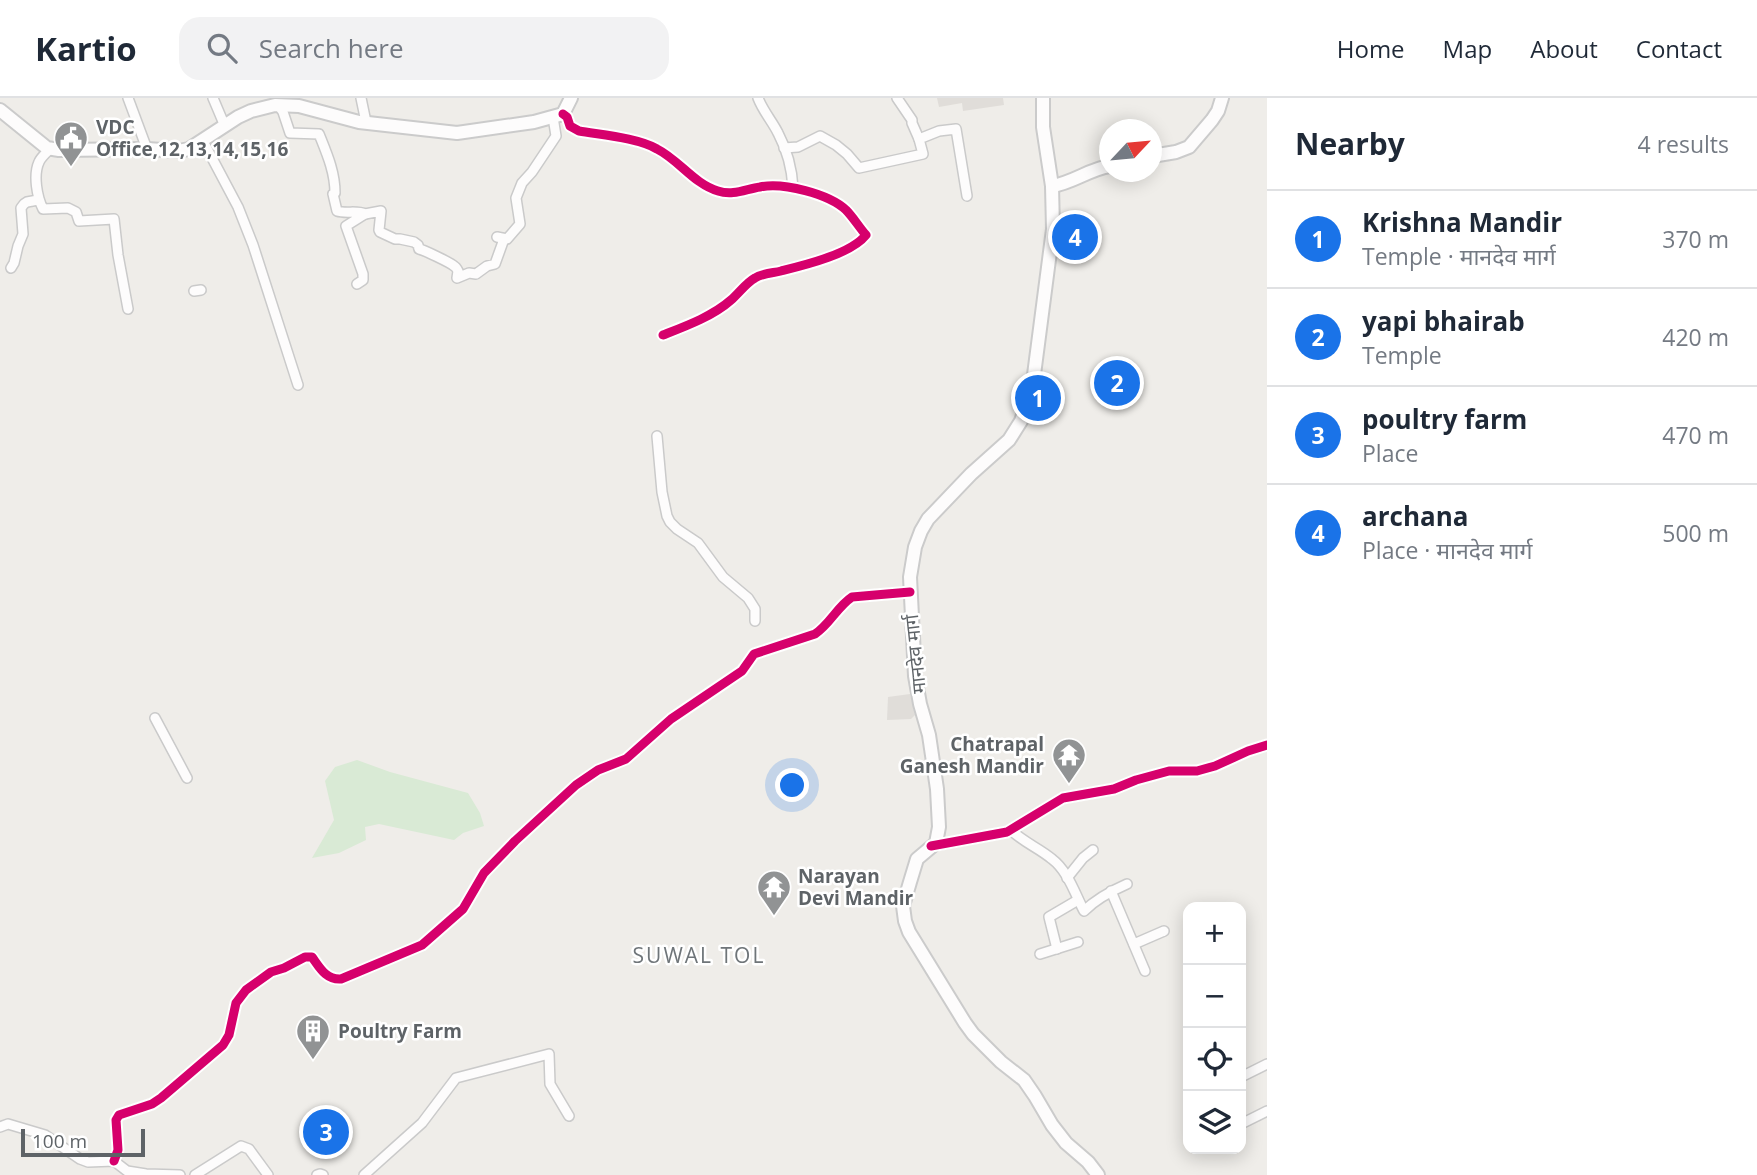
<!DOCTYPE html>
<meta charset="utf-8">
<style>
body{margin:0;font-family:"Open Sans","Noto Sans Devanagari",sans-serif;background:#f2f2f3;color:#1f2937}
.controls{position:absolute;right:21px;bottom:21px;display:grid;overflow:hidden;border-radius:14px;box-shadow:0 4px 18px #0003}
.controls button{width:63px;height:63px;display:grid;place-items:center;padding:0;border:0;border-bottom:2px solid #e0e1e3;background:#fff;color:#1f2937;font:35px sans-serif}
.compass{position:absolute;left:1099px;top:21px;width:63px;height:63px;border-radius:50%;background:#fff;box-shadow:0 4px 18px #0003;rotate:64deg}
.scale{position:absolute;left:21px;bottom:18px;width:124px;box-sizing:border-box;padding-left:7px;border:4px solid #5e6367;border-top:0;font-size:19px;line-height:24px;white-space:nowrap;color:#5e6367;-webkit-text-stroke:5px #fff;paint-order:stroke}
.you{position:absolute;left:793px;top:688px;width:24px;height:24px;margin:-18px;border:5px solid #fff;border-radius:50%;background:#1a73e8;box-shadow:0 0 0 10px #1a73e833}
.badge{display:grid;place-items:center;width:46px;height:46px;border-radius:50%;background:#1a73e8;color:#fff;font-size:23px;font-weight:700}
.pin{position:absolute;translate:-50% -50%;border:4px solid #fff;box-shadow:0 2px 7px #0006}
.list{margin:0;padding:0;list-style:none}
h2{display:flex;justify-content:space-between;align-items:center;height:91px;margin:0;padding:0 28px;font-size:30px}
h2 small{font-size:23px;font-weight:400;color:#747a83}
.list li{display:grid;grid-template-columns:46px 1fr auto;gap:21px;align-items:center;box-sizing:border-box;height:98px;padding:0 28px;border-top:2px solid #e0e1e3}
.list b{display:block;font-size:26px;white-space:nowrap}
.list p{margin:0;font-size:23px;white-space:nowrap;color:#747a83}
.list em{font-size:23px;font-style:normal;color:#747a83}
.icon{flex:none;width:38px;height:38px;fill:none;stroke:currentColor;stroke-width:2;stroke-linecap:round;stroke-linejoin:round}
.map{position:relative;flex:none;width:1267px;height:1077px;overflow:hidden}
header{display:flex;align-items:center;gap:42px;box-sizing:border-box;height:98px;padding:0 35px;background:#fff;border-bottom:2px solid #e0e1e3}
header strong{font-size:33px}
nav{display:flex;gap:38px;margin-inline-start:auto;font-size:24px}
.search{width:490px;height:63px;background:#f2f2f3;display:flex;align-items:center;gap:18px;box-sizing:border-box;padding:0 24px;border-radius:21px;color:#747a83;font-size:26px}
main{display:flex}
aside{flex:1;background:#fff}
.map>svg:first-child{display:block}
.education{fill:#e0ddd9}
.green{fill:#d9ead5}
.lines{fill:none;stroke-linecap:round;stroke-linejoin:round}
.street-casing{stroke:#cacaca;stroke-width:12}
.secondary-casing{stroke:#cbcbcb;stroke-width:16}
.street{stroke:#fdfcfc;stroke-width:9}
.secondary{stroke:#fdfcfc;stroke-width:12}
.cycleway-casing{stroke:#fff;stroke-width:13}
.cycleway{stroke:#d6006c;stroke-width:9}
.labels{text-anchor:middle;stroke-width:5;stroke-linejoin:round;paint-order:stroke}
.poi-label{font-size:19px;font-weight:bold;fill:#5e6367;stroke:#fff;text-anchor:start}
.street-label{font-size:19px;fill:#5e6367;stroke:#fff}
.neighbourhood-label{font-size:21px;letter-spacing:2px;fill:#6f7579;stroke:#fff}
</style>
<header>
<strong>Kartio</strong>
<div class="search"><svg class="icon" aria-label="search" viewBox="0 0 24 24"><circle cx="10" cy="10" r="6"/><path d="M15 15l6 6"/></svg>Search here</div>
<nav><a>Home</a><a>Map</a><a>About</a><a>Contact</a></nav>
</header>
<main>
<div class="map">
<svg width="1267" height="1077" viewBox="0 0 1267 1077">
<rect width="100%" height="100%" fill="#efede9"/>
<g class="education">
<polygon points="937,0 1003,0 1004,7 963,13 962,5 939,9"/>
<polygon points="910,596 915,617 911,621 887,622 888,599"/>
</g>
<polygon class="green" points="357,662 390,674 468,695 480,715 484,728 463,735 454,742 379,726 365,729 366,742 339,755 312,760 334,722 325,683 335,669"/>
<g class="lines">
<g class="street-casing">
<g id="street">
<polyline points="128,0 147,51"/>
<polyline points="213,0 224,26"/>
<polyline points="361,0 366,24"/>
<path d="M758,0C763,13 772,23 778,35C787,52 792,71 793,90"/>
<polyline points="897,0 912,22 912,25 919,41"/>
<path d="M278,7L283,14L290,35L319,36C327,56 335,74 335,95L333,96L337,113C346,116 357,112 365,116L346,128L363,176V182L357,186"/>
<path d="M563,16L567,19L570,28L579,33C602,37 638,40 657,51C679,62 694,86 718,93C733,98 746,91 760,89C783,84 829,96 846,112C853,119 859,129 866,137C851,156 805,167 781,173C773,175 763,175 755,180C746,185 739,195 731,202C713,218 686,228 663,237"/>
<polyline points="203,43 238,109 253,147 298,287"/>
<path d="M51,50C47,54 41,59 39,64C33,77 37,99 43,111L68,110L76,114L79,123L114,121L118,157L128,211"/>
<polyline points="784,50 798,49 820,38 836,47 847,56 859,70 923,56 919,41 939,33 956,31 967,98"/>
<path d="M365,116L381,113L379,132L380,134L395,141H400L414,144L418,147L419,151C424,152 451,165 454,168C456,169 457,171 458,173L457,180L469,175L476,176L487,168L495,166L504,141"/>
<polyline points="497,139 507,141 520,126 516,100 522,85 532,74 556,38 553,19"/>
<polyline points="11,170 14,165 18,148 23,136 21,110 24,106 27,104 38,102"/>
<polyline points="194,193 201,192"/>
<polyline points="657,338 662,394 667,418 670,424 677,431 698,445 723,479 748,500 755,511 755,523"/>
<polyline points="155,620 187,680"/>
<path d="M1011,732C1023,744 1039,750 1052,761C1068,773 1075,796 1084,813C1096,801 1111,793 1127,786"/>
<polyline points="932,748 1007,734 1063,700 1114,691 1136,682 1169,673 1197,673 1215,668 1248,653 1267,647"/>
<polyline points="1067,780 1083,760 1093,752"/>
<polyline points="1111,793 1145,873"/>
<polyline points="1134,846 1164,833"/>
<polyline points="1057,851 1049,819 1078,802"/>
<polyline points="1040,856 1078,844"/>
<polyline points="1241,979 1267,966"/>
<polyline points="1241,1026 1267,1013"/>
<polyline points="0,1029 8,1026 45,1037 80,1061 88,1064 114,1063 127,1073 146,1076 180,1077"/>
<path d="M114,1063L118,1052L116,1022L119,1017L152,1006L161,1000L223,947L229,937L236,905L246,892L271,874L284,870L305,859H312C320,870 326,882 341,881L422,847L463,811L484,775L515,743L576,687L598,672L626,661L671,621L742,573L754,556L815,536C830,526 837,509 852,499L910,494"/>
<polyline points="195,1077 241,1048 249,1051 268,1077"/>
<polyline points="317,1077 320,1076 323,1077"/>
<polyline points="364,1077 422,1025 456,980 549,956 550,986 569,1018"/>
</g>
</g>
<g class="secondary-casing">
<g id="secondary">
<polyline points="1043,0 1043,29 1052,88 1053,131 1032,292 1021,323 1009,342 971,376 928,421 921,433 915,449 910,479 915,578 920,606 929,637 937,691 939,729 936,745 917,761 910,784 903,808 905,823 909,834 965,925 973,936 1001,964 1024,982 1035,998 1052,1027 1066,1045 1088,1064 1098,1077"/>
<polyline points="0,12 47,50 59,52 147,51 178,53 189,51 238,19 251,13 275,7 299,8 359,24 457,35 534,24 563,16 571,0"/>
<polyline points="1152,58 1176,54 1189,49 1212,22 1218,13 1222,0"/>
<path d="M1052,88C1073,85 1089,71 1110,68"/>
</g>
</g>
<use href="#street" class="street"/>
<use href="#secondary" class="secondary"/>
<g class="cycleway-casing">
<g id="cycleway">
<path d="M563,16L567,19L570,28L579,33C602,37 638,40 657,51C679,62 694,86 718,93C733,98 746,91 760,89C783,84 829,96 846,112C853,119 859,129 866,137C851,156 805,167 781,173C773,175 763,175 755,180C746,185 739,195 731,202C713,218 686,228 663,237"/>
<polyline points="931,748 1007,734 1063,700 1114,691 1136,682 1169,673 1197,673 1215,668 1248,653 1267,647"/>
<path d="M114,1063L118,1052L116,1022L119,1017L152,1006L161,1000L223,947L229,937L236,905L246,892L271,874L284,870L305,859H312C320,870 326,882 341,881L422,847L463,811L484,775L515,743L576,687L598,672L626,661L671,621L742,573L754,556L815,536C830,526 837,509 852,499L910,494"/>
</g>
</g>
<use href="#cycleway" class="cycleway"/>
</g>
<defs>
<g id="civic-pin" transform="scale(1.75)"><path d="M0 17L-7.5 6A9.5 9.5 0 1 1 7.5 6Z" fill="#919394" stroke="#fff"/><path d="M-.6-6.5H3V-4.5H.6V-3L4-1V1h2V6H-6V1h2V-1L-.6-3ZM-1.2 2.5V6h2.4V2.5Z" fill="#fff"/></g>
<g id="temple-pin" transform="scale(1.75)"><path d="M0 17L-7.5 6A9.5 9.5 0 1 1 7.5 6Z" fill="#919394" stroke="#fff"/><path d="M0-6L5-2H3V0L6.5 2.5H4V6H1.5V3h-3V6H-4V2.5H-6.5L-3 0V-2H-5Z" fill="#fff"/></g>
<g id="building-pin" transform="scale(1.75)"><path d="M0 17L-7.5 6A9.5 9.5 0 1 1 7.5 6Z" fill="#919394" stroke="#fff"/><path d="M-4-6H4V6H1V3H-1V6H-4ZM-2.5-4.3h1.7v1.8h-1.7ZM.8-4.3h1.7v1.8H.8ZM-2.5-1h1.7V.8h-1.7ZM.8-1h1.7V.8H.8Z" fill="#fff"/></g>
</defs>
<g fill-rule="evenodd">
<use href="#civic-pin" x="71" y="40"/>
<use href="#temple-pin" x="1069" y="657"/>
<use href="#temple-pin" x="774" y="789"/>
<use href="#building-pin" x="313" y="933"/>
</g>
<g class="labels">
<g class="poi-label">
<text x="96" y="36">VDC<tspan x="96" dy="22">Office,12,13,14,15,16</tspan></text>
<text x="1044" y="653" text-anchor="end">Chatrapal<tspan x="1044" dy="22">Ganesh Mandir</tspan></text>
<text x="798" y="785">Narayan<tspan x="798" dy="22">Devi Mandir</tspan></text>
<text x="338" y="940">Poultry Farm</text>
</g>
<g class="street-label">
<text transform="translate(915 556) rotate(-96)" y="7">मानदेव मार्ग</text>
</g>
<g class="neighbourhood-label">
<text x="699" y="865">SUWAL TOL</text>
</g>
</g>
</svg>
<div class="controls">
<button>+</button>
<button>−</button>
<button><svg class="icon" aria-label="locate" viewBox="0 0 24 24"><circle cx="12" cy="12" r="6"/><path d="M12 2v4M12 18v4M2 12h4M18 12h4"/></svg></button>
<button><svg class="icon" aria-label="layers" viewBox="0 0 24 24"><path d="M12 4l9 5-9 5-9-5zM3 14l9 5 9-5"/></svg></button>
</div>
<svg class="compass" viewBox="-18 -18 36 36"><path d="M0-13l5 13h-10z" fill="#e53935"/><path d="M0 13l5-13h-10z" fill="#747a83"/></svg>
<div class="scale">100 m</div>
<div class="you"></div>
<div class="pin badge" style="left:1038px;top:300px">1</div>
<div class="pin badge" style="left:1117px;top:285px">2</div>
<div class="pin badge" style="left:326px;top:1034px">3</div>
<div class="pin badge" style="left:1075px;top:139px">4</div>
</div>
<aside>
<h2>Nearby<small>4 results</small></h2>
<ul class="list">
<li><span class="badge">1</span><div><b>Krishna Mandir</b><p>Temple · मानदेव मार्ग</p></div><em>370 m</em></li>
<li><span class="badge">2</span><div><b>yapi bhairab</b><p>Temple</p></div><em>420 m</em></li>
<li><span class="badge">3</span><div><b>poultry farm</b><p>Place</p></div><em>470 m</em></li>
<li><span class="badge">4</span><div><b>archana</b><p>Place · मानदेव मार्ग</p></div><em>500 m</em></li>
</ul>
</aside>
</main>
